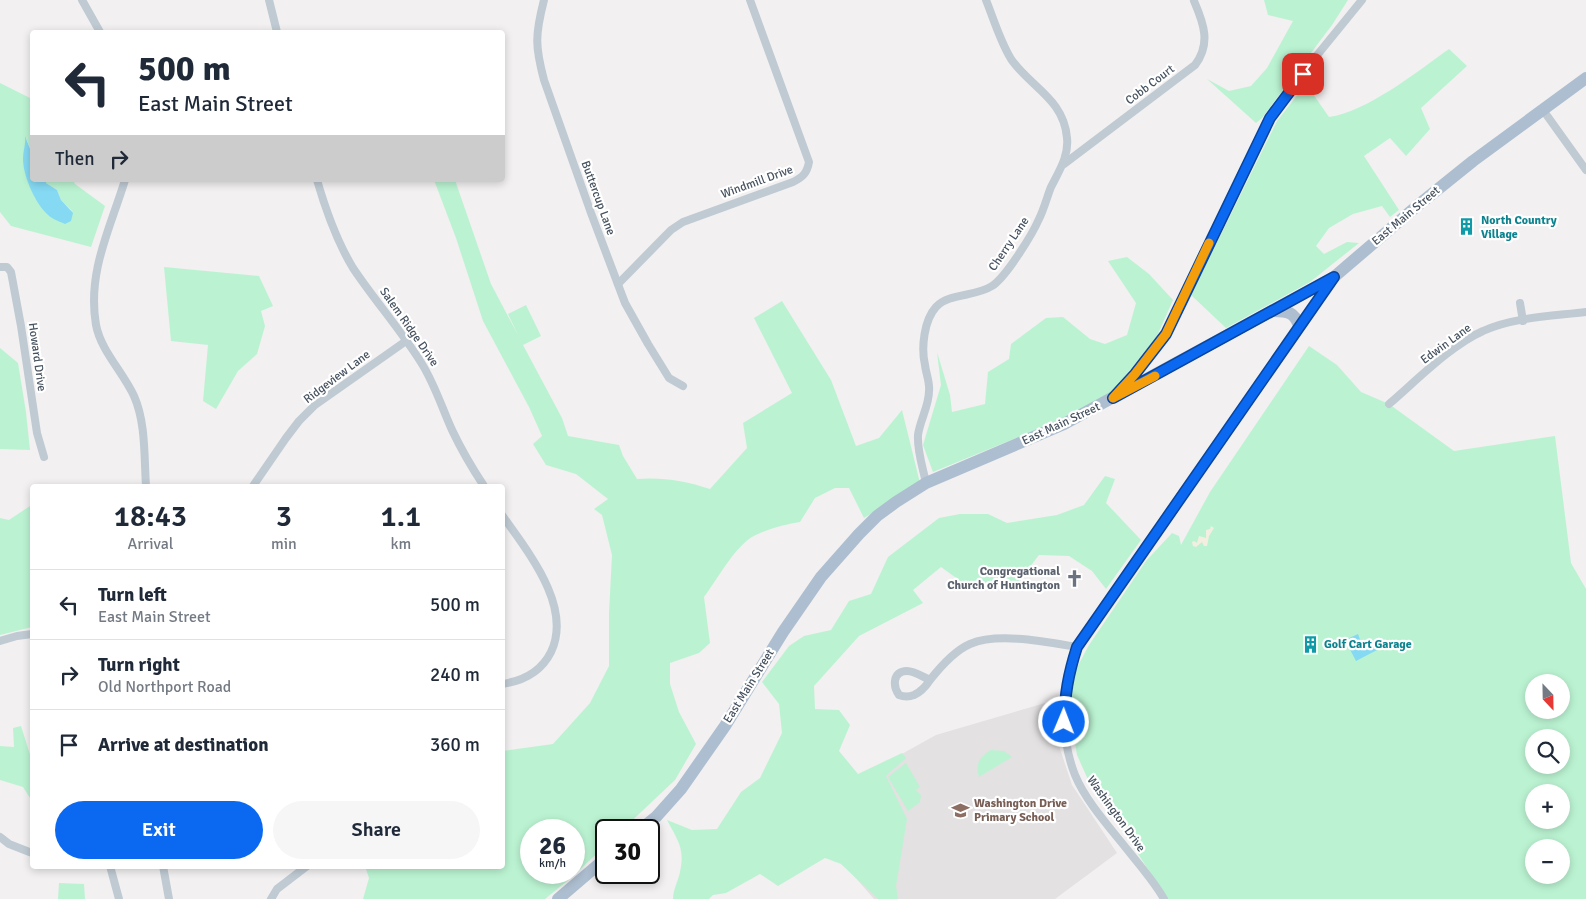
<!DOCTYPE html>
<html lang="en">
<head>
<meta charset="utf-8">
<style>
  :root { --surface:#fff; --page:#f6f6f7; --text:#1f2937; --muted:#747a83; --line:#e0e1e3; --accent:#0b69f1 }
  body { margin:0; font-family:Signika,sans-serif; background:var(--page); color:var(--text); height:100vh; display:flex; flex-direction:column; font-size:19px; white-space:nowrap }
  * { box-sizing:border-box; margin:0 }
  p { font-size:16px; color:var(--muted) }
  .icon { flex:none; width:28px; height:28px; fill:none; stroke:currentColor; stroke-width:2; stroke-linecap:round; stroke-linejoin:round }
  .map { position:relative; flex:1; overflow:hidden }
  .panel { position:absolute; left:30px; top:484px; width:475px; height:385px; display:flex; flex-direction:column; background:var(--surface); border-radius:5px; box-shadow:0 2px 8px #0003 }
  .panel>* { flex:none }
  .hud { position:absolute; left:30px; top:30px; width:475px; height:152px; border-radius:5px; box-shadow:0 2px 8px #0003; background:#fff; color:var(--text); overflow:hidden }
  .needle { width:32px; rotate:158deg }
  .buttons { position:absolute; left:1525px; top:674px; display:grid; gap:10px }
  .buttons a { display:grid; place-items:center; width:45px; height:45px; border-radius:50%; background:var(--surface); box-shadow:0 2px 8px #0003; font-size:25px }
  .speed { position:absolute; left:520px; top:819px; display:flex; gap:10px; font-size:25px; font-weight:700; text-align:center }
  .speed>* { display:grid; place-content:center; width:65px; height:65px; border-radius:50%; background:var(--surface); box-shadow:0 2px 8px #0003; line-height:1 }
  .speed small { font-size:12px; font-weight:400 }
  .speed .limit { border:2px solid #111; border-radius:8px; background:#fff; color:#111 }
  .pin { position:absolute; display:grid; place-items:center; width:42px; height:42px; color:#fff; margin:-21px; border-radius:10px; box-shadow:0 2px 8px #0006 }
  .me { position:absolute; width:55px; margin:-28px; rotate:1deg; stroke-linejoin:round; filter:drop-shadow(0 0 4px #0008) }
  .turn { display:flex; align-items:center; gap:18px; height:105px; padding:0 25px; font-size:22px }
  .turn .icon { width:65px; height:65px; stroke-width:2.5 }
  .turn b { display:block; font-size:35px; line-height:42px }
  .then { display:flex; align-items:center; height:48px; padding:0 25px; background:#0003; gap:10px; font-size:19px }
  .eta { display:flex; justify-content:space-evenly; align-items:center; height:85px; text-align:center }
  .eta b { font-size:30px; font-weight:600; line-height:35px }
  .button { display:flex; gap:10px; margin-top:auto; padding:10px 25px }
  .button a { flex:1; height:58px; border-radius:30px; background:var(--accent); color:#fff; font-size:20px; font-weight:600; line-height:58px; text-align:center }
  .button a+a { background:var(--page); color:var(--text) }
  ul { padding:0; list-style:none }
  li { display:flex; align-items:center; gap:15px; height:70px; padding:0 25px; border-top:1px solid var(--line) }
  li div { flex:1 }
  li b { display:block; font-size:19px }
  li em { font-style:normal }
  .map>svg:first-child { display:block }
</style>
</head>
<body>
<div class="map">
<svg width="1586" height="899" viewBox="0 0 1586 899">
  <rect width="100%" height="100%" fill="#f2f0f0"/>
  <path fill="#e3e1e1" d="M 1052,701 L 1054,731 L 1072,785 L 1117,853 L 1055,899 L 874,899 L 840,860 L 855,780 L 936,735 Z"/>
  <g fill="#bbf3d2" fill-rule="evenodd">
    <path d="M 1264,0 L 1348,0 L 1332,25 L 1262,118 L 1256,123 L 1207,79 L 1229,91 L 1251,86 L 1267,68 L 1293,21 L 1268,15 Z"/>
    <path d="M 1449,49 L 1467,66 L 1421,108 L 1430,129 L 1406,156 L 1390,138 L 1364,156 L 1399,210 L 1390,217 L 1382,206 L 1353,214 L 1329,228 L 1316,246 L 1324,254 L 1347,242 L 1359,243 L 1310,282 L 1226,328 L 1191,295 L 1277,121 L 1306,84 L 1329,117 C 1367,112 1418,71 1449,49 Z"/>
    <path d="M 0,83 L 32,99 L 32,154 L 26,138 L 26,149 L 23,157 L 29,183 L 73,212 L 61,200 L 57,190 L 46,183 L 46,180 L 73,180 L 75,184 L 105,206 L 91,247 L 11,226 L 0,212 Z"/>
    <path d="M 434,180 L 455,180 L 491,284 L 518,335 L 508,314 L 526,305 L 541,336 L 523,345 L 562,418 L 568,436 L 619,445 L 623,456 L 637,479 C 662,477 686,481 710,489 L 747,448 L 743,423 L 792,393 L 754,318 L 782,301 L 831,380 L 856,446 L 879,438 L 902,410 L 920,483 L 864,518 L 849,488 L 835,488 L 815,498 L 800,522 C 786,524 764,530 752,537 C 734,548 717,580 704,597 L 710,643 L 699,653 L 670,663 L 670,684 L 679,712 L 696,744 L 675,780 L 622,830 L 606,830 L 606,845 L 572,877 L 545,899 L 363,899 L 369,878 L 365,866 L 502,866 L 503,751 L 553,744 L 590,703 L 609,666 L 609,613 L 612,555 L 602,515 L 594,509 L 608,499 L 576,474 L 546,465 L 533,444 L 542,436 L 529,407 L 483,321 L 456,238 ZM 531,830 L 574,830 L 574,872 L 531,872 Z"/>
    <path d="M 1127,257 L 1149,274 L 1173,300 L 1157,336 L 1111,394 L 1053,423 L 933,472 L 923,445 L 941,385 L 937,352 L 950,395 L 952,412 L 985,404 L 988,372 L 1009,359 L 1011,344 L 1046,318 L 1063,317 L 1090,339 L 1105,344 L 1127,335 L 1136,303 L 1108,261 Z"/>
    <path d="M 164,267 L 259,276 L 273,306 L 261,311 L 265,326 L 257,354 L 238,371 L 216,409 L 203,401 L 208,345 L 171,341 Z"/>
    <path d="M 1309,346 L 1337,365 L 1361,392 L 1389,404 L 1454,451 L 1555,436 L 1571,563 L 1586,589 L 1586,899 L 1167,899 L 1124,832 L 1094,793 L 1077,755 L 1068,699 L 1073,675 L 1089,645 L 1146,561 L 1172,533 L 1179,536 L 1181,545 L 1210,492 ZM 1534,682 L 1561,682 L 1561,710 L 1534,710 ZM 1534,738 L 1561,738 L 1561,765 L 1534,765 ZM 1534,792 L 1561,792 L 1561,820 L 1534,820 ZM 1534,848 L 1561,848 L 1561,875 L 1534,875 Z"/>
    <path d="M 0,348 L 18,363 L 26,412 L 30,450 L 0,449 Z"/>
    <path d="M 1105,476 L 1115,479 L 1106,503 L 1141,540 L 1106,589 L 1092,571 L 1069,556 L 1039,555 L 1019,581 L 996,586 L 966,585 L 941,567 L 913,590 L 923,603 L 859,636 L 814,686 L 815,709 L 839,710 L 850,725 L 839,751 L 858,774 L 902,753 L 906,758 L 886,776 L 907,819 L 896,886 L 898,899 L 878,899 L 841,864 L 825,858 L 778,886 L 760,874 L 726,893 L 713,895 L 709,899 L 673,899 C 673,889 678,882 680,872 C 685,848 678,841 667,820 L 692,830 L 717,829 L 741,792 L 760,778 L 782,733 L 779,704 L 762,682 L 789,646 L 804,636 L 831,630 L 849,601 L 871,594 L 888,557 L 939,518 L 960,514 L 988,514 L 1007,523 L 1057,515 L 1084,505 Z"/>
    <path d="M 32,498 L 32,627 L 0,635 L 0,518 L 9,520 L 30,506 Z"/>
    <path d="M 21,726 L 32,761 L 32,801 L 23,787 L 0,780 L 0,746 L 14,747 L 13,728 Z"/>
    <path d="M 991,750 L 1004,751 L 1012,757 L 979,777 C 975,765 979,757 991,750 Z"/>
    <path d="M 906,763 L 920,787 L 916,790 L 921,795 L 920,802 L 908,811 L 888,777 Z"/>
    <path d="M 59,883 L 84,884 L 85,899 L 58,899 Z"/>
  </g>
  <path fill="#f4eee0" d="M 1211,526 L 1214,528 L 1209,536 L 1207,546 L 1204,546 L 1202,542 L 1196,547 L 1193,546 L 1192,542 L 1194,541 L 1197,543 L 1199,536 L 1206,538 L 1206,530 L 1210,529 Z"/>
  <g fill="#85d9f3">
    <path d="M 25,136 L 32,154 L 32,180 L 46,180 L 46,183 L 57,190 L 61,200 L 73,213 L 71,221 L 65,224 C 58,221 50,218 45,212 C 34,200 23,175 23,159 C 23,151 26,144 25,136 Z"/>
    <path d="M 1358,634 L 1362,645 L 1372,640 L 1377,650 L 1356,661 L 1345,640 Z"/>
  </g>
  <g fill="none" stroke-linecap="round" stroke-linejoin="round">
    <g stroke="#bfcad3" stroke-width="8">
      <path d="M 82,0 L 100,32"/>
      <path d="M 269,0 L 277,32"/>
      <path d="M 544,0 C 535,35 535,46 544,80 L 591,213 L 625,303 L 648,344 L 669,378 L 683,386"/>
      <path d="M 1543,110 L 1586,170"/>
      <path d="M 1064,164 L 1195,65 C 1211,44 1204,24 1194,1"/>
      <path d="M 125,180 C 110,229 87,272 96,325 C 101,351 123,372 134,396 C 146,423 144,457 146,486"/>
      <path d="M 317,180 C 326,211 336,240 353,268 C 375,301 401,330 422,364 C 435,385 442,408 452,430 C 461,449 472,468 484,486"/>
      <path d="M 0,267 L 7,267 L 11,272 L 21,326 L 37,433 L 44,457"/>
      <path d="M 618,284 L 671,230 L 683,222 L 793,182 C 803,177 807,173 809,162 L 750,0"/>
      <path d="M 1520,303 L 1523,321"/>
      <path d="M 1121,390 L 1165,334 L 1270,118 L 1314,59 L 1362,0"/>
      <path d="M 1389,404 C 1416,381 1451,345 1483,331 C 1513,317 1554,316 1586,312"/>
      <path d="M 926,483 C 923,468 917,451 918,435 C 920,420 929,406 929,391 C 930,382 926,374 925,365 C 921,348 924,320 936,307 C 949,293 975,297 992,286 C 1006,277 1032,235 1039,219 C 1044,209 1047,197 1051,187 C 1059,171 1069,156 1067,138 C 1064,99 1030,87 1011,59 C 1000,41 994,20 986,0"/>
      <path d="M 253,486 L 286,438 L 299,421 L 315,405 L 406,341"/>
      <path d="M 502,515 C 527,551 573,606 551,652 C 541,672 523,681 502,684"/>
      <path d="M 0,641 L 17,636 L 32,634"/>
      <path d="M 930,680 C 923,677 914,671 907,671 C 892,671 893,687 899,695 C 904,697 909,697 914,695 C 921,692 926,686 930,680 C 941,666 954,651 970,644 C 998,632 1047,642 1077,647"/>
      <path d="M 0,837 L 9,844 L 32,853"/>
      <path d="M 110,866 L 119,899"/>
      <path d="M 163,866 L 169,899"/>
      <path d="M 271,899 L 277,889 L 307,866"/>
      <path d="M 1164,899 C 1155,883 1142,868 1130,853 C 1112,830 1086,802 1075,775 C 1058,732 1064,690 1077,647 L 1330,282"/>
    </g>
    <g stroke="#adbed0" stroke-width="12">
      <path d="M 1274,311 C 1287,311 1295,312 1299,326"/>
      <path d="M 640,830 L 656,817 L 681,789 L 725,726 L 783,632 L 821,577 L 859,534 L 877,516 L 896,502 L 926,483 L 1064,424 L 1334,277 L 1417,206 L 1473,161 L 1586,78"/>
      <path d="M 558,899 L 606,858"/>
    </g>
  </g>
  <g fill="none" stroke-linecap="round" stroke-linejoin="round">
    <defs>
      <path id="route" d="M 1064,722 C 1065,694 1068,675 1077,647 L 1334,277 L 1113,398 L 1135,374 L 1166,334 L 1270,118 L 1303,74"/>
    </defs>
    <use href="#route" stroke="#07449d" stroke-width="12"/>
    <use href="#route" stroke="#0b69f1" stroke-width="9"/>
    <path stroke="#f59e0b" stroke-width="9" d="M 1155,376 L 1113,398 L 1135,374 L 1166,334 L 1209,243"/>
  </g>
  <defs>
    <symbol id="building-bare" viewBox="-9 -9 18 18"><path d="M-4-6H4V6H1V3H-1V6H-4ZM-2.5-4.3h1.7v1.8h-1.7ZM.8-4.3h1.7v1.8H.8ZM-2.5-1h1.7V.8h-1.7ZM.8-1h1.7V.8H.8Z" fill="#0f9aa8" stroke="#fff" stroke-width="2.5" paint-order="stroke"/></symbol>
    <symbol id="church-bare" viewBox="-9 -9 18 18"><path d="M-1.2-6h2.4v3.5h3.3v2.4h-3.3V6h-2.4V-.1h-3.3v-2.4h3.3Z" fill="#6b7280" stroke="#fff" stroke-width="2.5" paint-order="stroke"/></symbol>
    <symbol id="school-bare" viewBox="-9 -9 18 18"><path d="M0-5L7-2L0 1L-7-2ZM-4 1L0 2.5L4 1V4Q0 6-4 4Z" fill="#8d6e63" stroke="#fff" stroke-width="2.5" paint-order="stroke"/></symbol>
  </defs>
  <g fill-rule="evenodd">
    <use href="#building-bare" x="1454" y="214" width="25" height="25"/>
    <use href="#church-bare" x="1062" y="566" width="25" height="25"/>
    <use href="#building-bare" x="1298" y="632" width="25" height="25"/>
    <use href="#school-bare" x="948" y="798" width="25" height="25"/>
  </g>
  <g text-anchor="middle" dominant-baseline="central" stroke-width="4.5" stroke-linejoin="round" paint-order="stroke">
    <g font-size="12" fill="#46525f" stroke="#fff">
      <text transform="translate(1150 85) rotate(-37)">Cobb Court</text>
      <text transform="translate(757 182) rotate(-20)">Windmill Drive</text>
      <text transform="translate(598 198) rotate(70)">Buttercup Lane</text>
      <text transform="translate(1406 216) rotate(-40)">East Main Street</text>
      <text transform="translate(1009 244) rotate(-56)">Cherry Lane</text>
      <text transform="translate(409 327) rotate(55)">Salem Ridge Drive</text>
      <text transform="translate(1446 344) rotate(-36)">Edwin Lane</text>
      <text transform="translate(37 357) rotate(82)">Howard Drive</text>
      <text transform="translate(337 377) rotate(-37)">Ridgeview Lane</text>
      <text transform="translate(1061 424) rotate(-25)">East Main Street</text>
      <text transform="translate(749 686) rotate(-58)">East Main Street</text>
      <text transform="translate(1116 814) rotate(54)">Washington Drive</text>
    </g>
    <g font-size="12" font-weight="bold" fill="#0d838f" stroke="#fff" text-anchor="start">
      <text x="1481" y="220">North Country<tspan x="1481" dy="14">Village</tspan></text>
      <text x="1324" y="644">Golf Cart Garage</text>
    </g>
    <g font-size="12" font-weight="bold" fill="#5b616d" stroke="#fff" text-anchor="end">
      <text x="1060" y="571">Congregational<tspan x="1060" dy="14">Church of Huntington</tspan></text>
    </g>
    <g font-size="12" font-weight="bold" fill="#785e54" stroke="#fff" text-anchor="start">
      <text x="974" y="803">Washington Drive<tspan x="974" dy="14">Primary School</tspan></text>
    </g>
  </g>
</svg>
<div class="buttons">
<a><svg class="needle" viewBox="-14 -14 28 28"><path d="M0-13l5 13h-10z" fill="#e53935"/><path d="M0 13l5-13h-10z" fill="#747a83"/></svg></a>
<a><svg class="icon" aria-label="search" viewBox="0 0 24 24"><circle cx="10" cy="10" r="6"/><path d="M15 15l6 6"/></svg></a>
<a>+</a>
<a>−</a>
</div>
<div class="speed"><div>26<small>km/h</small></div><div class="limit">30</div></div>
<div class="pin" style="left:1303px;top:74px;background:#d93025"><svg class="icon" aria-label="arrive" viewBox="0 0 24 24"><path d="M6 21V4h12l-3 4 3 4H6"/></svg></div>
<svg class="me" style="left:1064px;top:722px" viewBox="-20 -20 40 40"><circle r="17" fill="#0b69f1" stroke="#fff" stroke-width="3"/><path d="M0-11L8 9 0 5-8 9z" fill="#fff"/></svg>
<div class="hud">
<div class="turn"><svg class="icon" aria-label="left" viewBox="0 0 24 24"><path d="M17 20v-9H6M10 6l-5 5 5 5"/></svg><div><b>500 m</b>East Main Street</div></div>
<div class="then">Then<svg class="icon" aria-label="right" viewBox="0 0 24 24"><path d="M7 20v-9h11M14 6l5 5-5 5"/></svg></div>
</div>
<section class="panel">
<div class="eta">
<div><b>18:43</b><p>Arrival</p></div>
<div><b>3</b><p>min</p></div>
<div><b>1.1</b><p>km</p></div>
</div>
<ul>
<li><svg class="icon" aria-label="left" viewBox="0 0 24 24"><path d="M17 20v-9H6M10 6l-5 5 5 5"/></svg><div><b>Turn left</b><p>East Main Street</p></div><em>500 m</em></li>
<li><svg class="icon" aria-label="right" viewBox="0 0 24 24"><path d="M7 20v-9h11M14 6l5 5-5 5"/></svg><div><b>Turn right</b><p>Old Northport Road</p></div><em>240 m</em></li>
<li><svg class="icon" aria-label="arrive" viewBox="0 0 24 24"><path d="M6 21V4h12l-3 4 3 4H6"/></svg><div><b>Arrive at destination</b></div><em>360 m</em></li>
</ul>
<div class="button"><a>Exit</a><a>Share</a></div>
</section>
</div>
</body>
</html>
